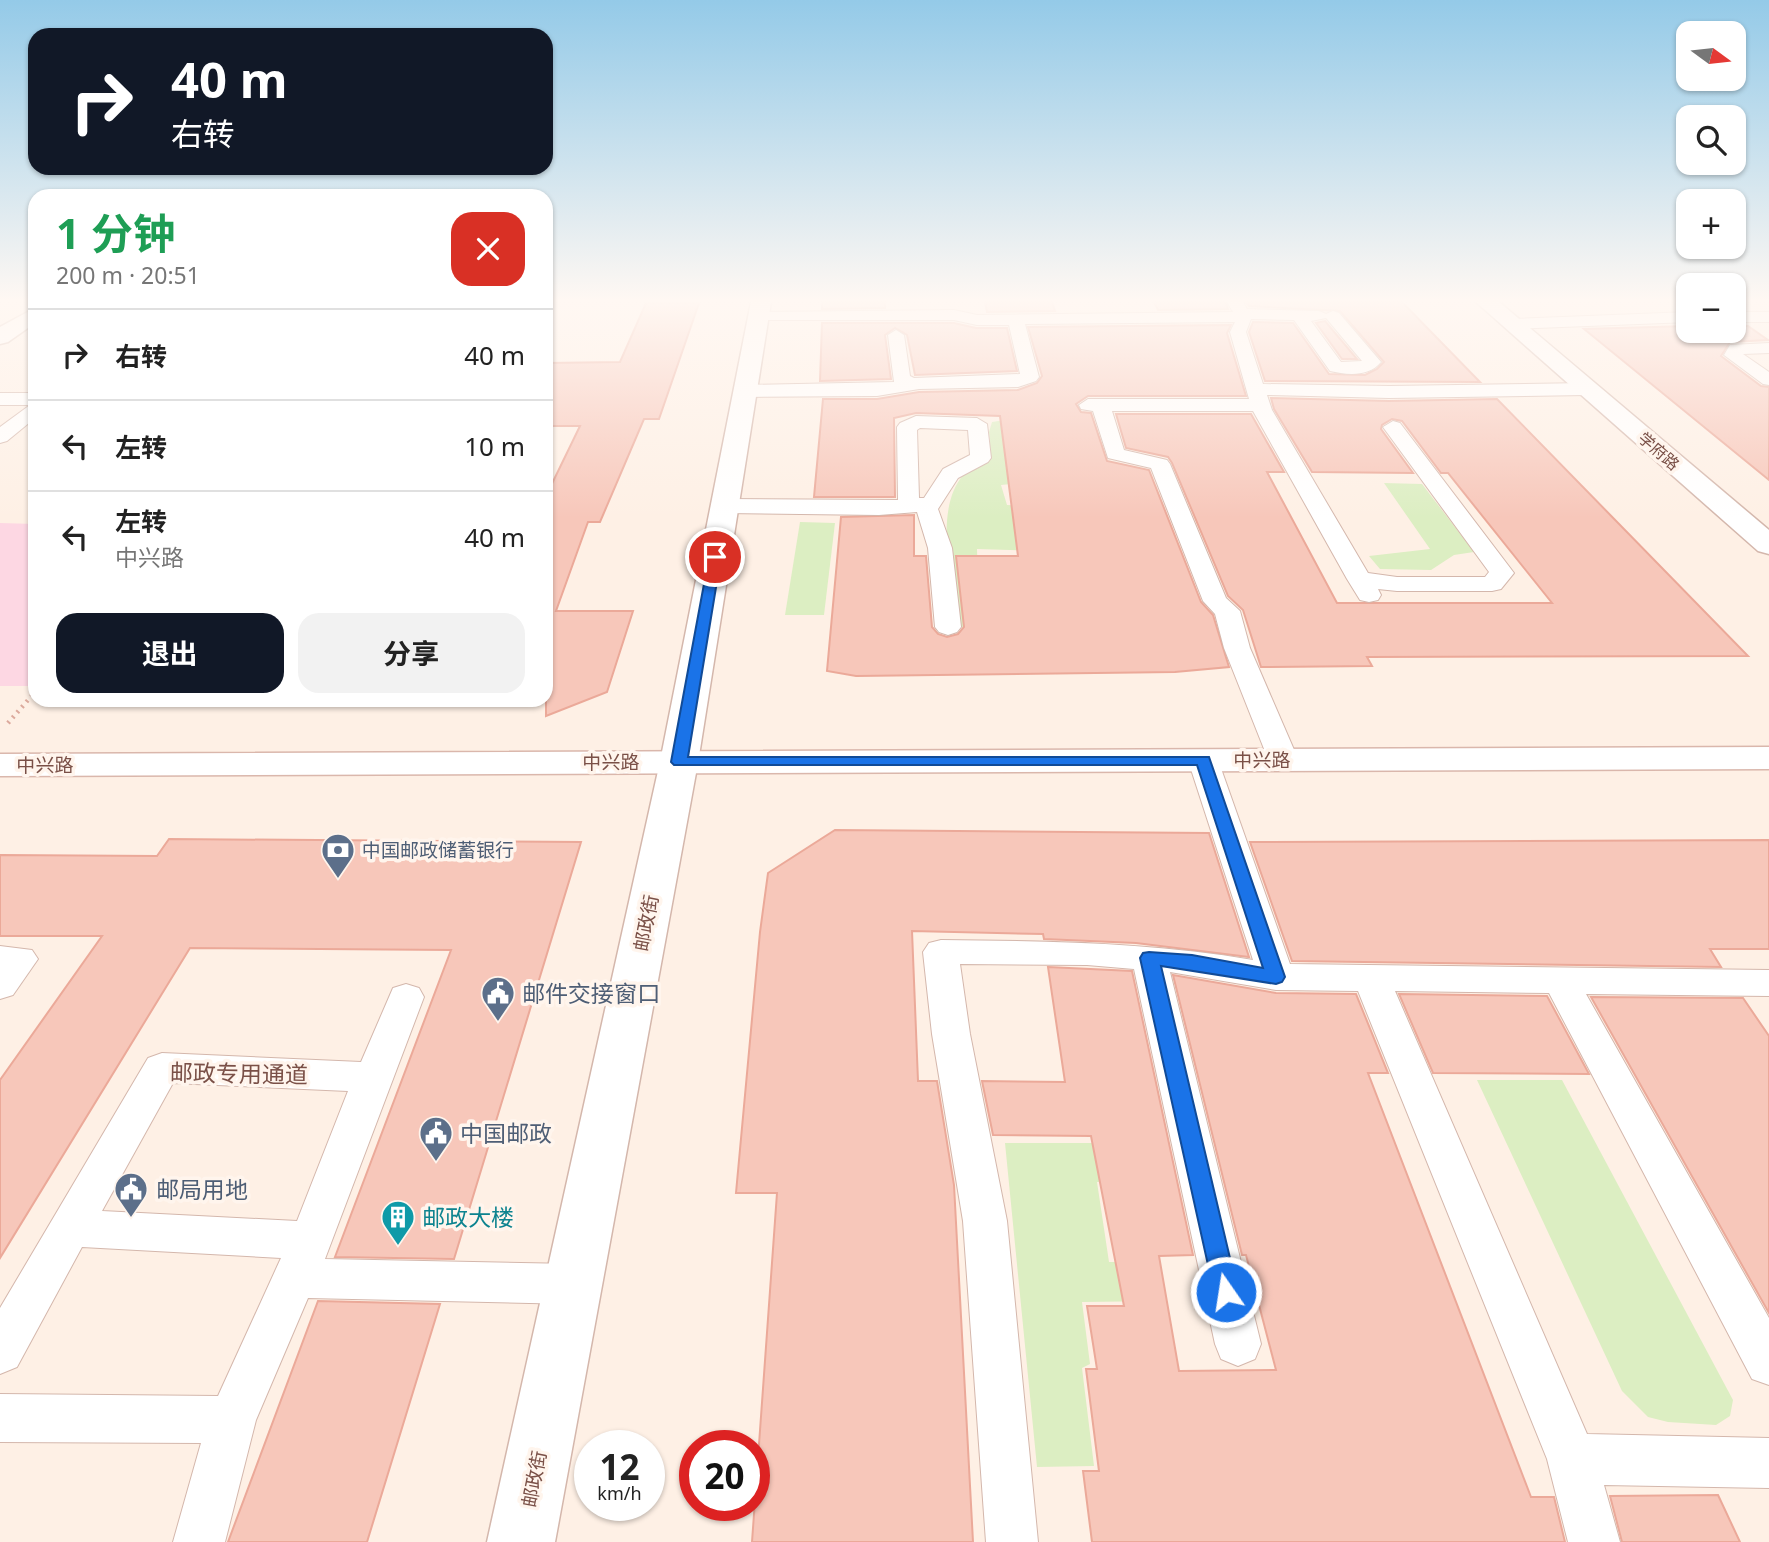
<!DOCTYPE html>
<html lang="zh">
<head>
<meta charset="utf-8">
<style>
  :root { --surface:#fff; --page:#f2f2f2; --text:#222; --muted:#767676; --line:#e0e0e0; --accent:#111827 }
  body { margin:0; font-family:"Noto Sans","Noto Sans SC",sans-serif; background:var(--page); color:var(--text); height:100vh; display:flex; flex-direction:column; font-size:26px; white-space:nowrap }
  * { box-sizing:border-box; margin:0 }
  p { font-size:23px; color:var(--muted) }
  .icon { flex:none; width:38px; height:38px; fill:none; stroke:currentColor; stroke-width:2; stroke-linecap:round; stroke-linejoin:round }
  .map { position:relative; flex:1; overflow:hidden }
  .panel { position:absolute; left:28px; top:189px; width:525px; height:518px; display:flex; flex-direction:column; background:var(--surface); border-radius:21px; box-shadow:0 2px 5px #0004 }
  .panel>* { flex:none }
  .top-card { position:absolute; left:28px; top:28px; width:525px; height:147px; border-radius:21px; box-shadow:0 2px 5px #0004; background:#111827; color:#fff; overflow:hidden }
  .needle { width:46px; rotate:105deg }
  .buttons { position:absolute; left:1676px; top:21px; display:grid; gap:14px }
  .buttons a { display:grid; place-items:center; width:70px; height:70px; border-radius:14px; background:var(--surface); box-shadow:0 2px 5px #0004; font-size:35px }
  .speed { position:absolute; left:574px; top:1430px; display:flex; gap:14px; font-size:35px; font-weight:700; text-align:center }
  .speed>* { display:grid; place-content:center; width:91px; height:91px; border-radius:50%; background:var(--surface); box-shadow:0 2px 5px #0004; line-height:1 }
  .speed small { font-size:18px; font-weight:400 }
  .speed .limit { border:10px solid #d22; background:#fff; color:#111 }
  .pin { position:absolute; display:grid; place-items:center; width:60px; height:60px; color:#fff; margin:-30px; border:4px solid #fff; border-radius:50%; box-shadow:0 2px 7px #0007 }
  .me { position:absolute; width:77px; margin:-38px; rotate:347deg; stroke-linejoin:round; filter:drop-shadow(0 0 5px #0008) }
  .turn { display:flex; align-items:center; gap:24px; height:147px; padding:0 28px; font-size:32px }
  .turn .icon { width:91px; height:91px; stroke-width:2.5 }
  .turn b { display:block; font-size:49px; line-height:60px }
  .round { display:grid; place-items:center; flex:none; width:74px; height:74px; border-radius:21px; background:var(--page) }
  .summary { display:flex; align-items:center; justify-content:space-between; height:119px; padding:0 28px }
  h1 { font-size:42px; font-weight:700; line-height:52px; color:#1e9e55 }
  .cta { display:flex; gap:14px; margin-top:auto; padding:14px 28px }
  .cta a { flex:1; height:80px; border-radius:21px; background:var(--accent); color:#fff; font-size:28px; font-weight:700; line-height:80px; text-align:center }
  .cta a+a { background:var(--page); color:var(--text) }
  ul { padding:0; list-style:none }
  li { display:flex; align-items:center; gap:21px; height:91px; padding:0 28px; border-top:2px solid var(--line) }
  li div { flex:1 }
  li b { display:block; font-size:26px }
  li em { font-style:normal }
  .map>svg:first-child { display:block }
</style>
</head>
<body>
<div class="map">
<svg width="1769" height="1542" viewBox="0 0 1769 1542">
  <rect width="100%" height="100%" fill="#fef0e5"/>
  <path fill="#fdd7e3" d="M 0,523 L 35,524 L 35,686 L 0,686 Z"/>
  <g fill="#dceec2">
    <path d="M 1005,420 L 1006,469 L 1014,473 L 1020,483 L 1001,485 L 1007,505 L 1083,509 L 1046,551 L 977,549 L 978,582 L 992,627 L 958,627 C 953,584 932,510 964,474 C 971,465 983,466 991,458 L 989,432 L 992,422 Z"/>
    <path d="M 1384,483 L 1422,484 L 1474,552 L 1454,555 L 1431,570 L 1380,569 L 1369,556 L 1430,549 Z"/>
    <path d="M 800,522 L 835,523 L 824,615 L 785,615 Z"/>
    <path d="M 1477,1080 L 1562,1080 L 1733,1400 L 1730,1416 L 1716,1425 L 1668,1422 L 1648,1417 L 1622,1391 Z"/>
    <path d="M 1005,1143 L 1139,1143 L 1147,1181 L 1097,1182 L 1109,1262 L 1158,1262 L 1165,1301 L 1082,1302 L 1090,1364 L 1082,1368 L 1094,1466 L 1037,1467 Z"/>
  </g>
  <g fill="#f7c7ba" stroke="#eba999" stroke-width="2">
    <path d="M 822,302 L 885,302 L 885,308 L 822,309 Z"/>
    <path d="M 985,302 L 1052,302 L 1055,311 L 987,312 Z"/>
    <path d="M 1154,302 L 1225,302 L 1228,309 L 1158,310 Z"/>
    <path d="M 1246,302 L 1402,302 L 1480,382 L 1265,381 L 1249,332 L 1253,322 L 1293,323 L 1329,374 L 1365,375 L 1377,369 L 1384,362 L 1340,311 L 1249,306 Z"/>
    <path d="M 646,303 L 699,303 L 659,419 L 644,419 L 600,522 L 588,522 L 556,611 L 633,611 L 607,692 L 546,716 L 546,496 L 580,426 L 546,426 L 546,363 L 620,362 Z"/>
    <path d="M 1325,321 L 1357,359 L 1342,359 L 1316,323 Z"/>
    <path d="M 822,323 L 954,323 L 976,328 L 1007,328 L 1017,371 L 915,375 L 907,335 L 895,328 L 885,335 L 891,379 L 820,381 Z"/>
    <path d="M 1231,325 L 1227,333 L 1246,396 L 1088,396 L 1076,404 L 1081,412 L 1091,413 L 1107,461 L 1149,470 L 1201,602 L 1213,615 L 1229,667 L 1175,672 L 856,676 L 827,671 L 841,517 L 914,515 L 914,556 L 926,556 L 932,627 L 938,634 L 947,637 L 958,634 L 964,627 L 956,556 L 1018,556 L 1000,416 L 916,413 L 894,418 L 895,497 L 814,497 L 823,399 L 877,399 L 919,392 L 1018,390 L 1037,383 L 1042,376 L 1028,327 Z"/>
    <path d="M 1689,326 L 1689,331 L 1734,331 L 1734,326 L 1748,326 L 1768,340 L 1730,342 L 1721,356 L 1761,386 L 1769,387 L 1769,480 L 1584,329 Z"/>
    <path d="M 1271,398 L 1389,401 L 1497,399 L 1748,656 L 1367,657 L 1372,666 L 1261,667 L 1243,610 L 1228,596 L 1172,463 L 1168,457 L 1126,448 L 1116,414 L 1251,414 L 1284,472 L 1267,472 L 1337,603 L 1552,603 L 1448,473 L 1441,473 L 1402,421 L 1392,419 L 1382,425 L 1381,429 L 1413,473 L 1312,472 L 1274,409 Z"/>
    <path d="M 835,830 L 1209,833 L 1249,957 L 1136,943 L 1044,939 L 1043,934 L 912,931 L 918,1081 L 937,1081 L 954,1185 L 973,1542 L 752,1542 L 777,1193 L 736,1193 L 760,932 L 768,873 Z"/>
    <path d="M 169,839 L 581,842 L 454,1259 L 335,1257 L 451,950 L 190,948 L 0,1258 L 0,1080 L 102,936 L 0,936 L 0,855 L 157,856 Z"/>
    <path d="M 1769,840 L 1769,949 L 1710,949 L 1721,967 L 1292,961 L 1250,842 Z"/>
    <path d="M 1048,967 L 1132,971 L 1193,1255 L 1159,1256 L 1179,1371 L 1276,1370 L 1246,1255 L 1242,1255 L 1173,975 L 1276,993 L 1356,994 L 1388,1073 L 1368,1073 L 1531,1497 L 1554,1497 L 1565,1542 L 1092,1542 L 1083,1471 L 1099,1471 L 1086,1369 L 1097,1369 L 1087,1306 L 1124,1306 L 1091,1136 L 993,1135 L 982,1081 L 1065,1082 Z"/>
    <path d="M 1399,994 L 1547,996 L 1589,1074 L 1433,1073 Z"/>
    <path d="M 1591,997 L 1743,998 L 1769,1036 L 1769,1313 Z"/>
    <path d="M 318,1301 L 440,1304 L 367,1542 L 228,1542 Z"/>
    <path d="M 1718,1495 L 1740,1542 L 1622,1542 L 1610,1496 Z"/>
  </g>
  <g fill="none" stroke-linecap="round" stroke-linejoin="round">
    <defs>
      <g id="service">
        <path d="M 1227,302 L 1243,302 L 1247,309 L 1319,311 L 1326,314 L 1333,311 L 1339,313 L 1381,362 C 1369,377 1347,375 1330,371 L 1294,320 L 1251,319 L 1246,332 L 1263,384 L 1389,386 L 1587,383 L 1596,389 L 1587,395 L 1389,398 L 1267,395 L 1272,410 L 1368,573 L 1397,577 L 1485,577 L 1489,572 L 1383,427 L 1393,421 L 1400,423 L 1514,573 L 1501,589 L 1492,591 L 1397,591 L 1378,589 L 1381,595 L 1378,600 L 1369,602 L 1360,600 L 1347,579 L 1253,411 L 1112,411 L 1124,450 L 1167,460 L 1170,464 L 1226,598 L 1240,611 L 1250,648 L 1298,759 L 1293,765 L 1283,768 L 1273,765 L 1268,759 L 1224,648 L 1215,614 L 1203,601 L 1151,468 L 1108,458 L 1093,411 L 1081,409 L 1079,405 L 1088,399 L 1249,399 L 1230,332 L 1235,322 L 1025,324 L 1039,377 L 1036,381 L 1018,387 L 919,389 L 877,396 L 744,397 L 735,391 L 744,385 L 894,382 L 888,335 L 896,330 L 904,335 L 910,376 L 914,378 L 1020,374 L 1009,325 L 977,325 L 954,320 L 752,320 L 750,317 L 758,312 L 954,310 L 977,315 L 1233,312 ZM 1326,318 L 1327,319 L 1362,361 L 1341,362 L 1311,321 Z"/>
        <path d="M 1689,312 L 1689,322 L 1512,329 L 1504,324 L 1512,319 Z"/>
        <rect x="1734" y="312" width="35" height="10"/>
        <path d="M 1769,343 L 1769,353 L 1743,354 L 1769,372 L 1769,385 L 1763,384 L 1724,355 L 1730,345 Z"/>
        <path d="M 0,393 L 35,393 L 35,418 L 7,441 L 0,443 L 0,427 L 30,405 L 0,405 Z"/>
        <path d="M 916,416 L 977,418 L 987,424 L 991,458 L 988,462 L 958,478 L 938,509 L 952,548 L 961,627 L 957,632 L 948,635 L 939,632 L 935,627 L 928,548 L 917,512 L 879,515 L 724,513 L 716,511 L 713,506 L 716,501 L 724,499 L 898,500 L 897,427 L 900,423 ZM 920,428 L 968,430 L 970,455 L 943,469 L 924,498 L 919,498 L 917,430 Z"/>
        <path d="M 1203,751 L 1213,754 L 1218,760 L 1290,964 L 1769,970 L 1769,996 L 1586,994 L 1769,1318 L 1769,1385 L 1752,1379 L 1549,993 L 1395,991 L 1587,1434 L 1769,1438 L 1769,1488 L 1604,1485 L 1620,1542 L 1568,1542 L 1547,1459 L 1358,991 L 1276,990 L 1170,972 L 1261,1344 L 1255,1359 L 1238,1366 L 1221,1359 L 1215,1344 L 1134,969 L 1087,965 L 960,964 L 970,1034 L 1007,1221 L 1038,1542 L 986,1542 L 963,1221 L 932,1034 L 923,952 L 929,943 L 941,940 C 1046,941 1149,942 1253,960 L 1188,760 L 1193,754 Z"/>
        <path d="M 0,946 L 32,950 L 38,959 L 13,995 L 0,999 Z"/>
        <path d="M 406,984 L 419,988 L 424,997 L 325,1259 L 573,1264 L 589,1270 L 595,1284 L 589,1298 L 573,1304 L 308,1298 L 256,1420 L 225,1542 L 173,1542 L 201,1443 L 0,1442 L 0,1394 L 218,1396 L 281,1258 L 82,1247 L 17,1367 L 0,1374 L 0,1308 L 148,1058 L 162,1053 L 361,1062 L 393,988 ZM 173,1083 L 348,1091 L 297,1221 L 102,1211 Z"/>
      </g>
      <path id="minor" d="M 751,302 L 771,302 L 698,762 L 555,1542 L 487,1542 L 660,762 Z"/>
      <g id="tertiary">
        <path d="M 1476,302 L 1499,302 L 1769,530 L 1769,554 L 1758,551 Z"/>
        <path d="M 35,308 L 35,323 L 8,342 L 0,344 L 0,327 Z"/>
      </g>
      <path id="secondary" d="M 1769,747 L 1769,769 L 0,776 L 0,754 Z"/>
    </defs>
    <use href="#service" stroke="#d4b7ac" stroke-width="2"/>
    <use href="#minor" stroke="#d4b7ac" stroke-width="3"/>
    <use href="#tertiary" stroke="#d4b7ac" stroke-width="3"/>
    <use href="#secondary" stroke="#dab7ac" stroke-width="3"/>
    <path stroke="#dca99c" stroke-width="4.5" stroke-dasharray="2 5" stroke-linecap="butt" d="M 8,723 L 35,692"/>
    <use href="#service" fill="#fff" fill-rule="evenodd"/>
    <use href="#minor" fill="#fff" fill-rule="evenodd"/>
    <use href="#tertiary" fill="#fff" fill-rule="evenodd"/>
    <use href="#secondary" fill="#fff" fill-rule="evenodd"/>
  </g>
  <linearGradient id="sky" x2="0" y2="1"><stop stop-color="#94cae8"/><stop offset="0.58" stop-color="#fff8f3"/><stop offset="1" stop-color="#fff8f3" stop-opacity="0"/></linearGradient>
  <rect width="1769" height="518" fill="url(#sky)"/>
  <path fill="#1a73e8" stroke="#114b97" stroke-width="2" d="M 715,554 L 721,557 L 688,757 L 1209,757 L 1285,977 L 1282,982 L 1276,984 L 1161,966 L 1238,1292 L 1235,1300 L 1226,1303 L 1218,1300 L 1214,1292 L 1140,958 L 1143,953 L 1149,952 L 1192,955 L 1263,968 L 1197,765 L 674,765 L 671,762 L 709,557 Z"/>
  <defs>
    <symbol id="bank-pin" viewBox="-11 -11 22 30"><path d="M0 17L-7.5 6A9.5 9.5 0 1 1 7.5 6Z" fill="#5c6f8a" stroke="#fff5ed"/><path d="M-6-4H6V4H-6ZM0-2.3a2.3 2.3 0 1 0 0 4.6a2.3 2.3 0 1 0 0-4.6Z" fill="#fff"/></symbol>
    <symbol id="civic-pin" viewBox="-11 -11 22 30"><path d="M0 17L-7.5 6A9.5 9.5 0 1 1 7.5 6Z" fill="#5c6f8a" stroke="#fff5ed"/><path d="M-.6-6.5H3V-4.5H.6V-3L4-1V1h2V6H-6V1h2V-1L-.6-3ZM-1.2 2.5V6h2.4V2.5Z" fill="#fff"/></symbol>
    <symbol id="building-pin" viewBox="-11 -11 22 30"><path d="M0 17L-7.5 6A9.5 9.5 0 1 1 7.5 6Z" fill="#0f9aa8" stroke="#fff5ed"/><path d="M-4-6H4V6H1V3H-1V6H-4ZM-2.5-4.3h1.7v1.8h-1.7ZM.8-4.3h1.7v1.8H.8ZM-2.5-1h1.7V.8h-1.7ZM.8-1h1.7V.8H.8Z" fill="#fff"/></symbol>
  </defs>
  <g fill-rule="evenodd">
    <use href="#bank-pin" x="319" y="831" width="38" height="52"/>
    <use href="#civic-pin" x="479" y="974" width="38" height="52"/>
    <use href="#civic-pin" x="417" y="1114" width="38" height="52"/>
    <use href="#civic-pin" x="112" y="1170" width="38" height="52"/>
    <use href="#building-pin" x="379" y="1198" width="38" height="52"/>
  </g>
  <g text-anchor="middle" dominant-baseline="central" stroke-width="7" stroke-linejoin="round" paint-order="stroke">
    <g font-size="16" fill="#7a5047" stroke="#fff5ed">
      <text transform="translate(1659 451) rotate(41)">学府路</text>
    </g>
    <g font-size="19" fill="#7a5047" stroke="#fff5ed">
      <text x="1262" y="760">中兴路</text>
      <text x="611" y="762">中兴路</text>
      <text x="45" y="765">中兴路</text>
      <text transform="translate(646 923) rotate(-79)">邮政街</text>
      <text transform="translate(534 1479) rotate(-79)">邮政街</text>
    </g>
    <g font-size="19" fill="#4e5e75" stroke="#fff5ed" text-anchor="start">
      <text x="362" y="850">中国邮政储蓄银行</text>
    </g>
    <g font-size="23" fill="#4e5e75" stroke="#fff5ed" text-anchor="start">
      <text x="522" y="993">邮件交接窗口</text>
      <text x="460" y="1133">中国邮政</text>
      <text x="156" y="1189">邮局用地</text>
    </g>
    <g font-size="23" fill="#7a5047" stroke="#fff5ed">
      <text transform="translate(239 1073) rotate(1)">邮政专用通道</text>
    </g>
    <g font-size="23" fill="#0d838f" stroke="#fff5ed" text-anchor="start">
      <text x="422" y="1217">邮政大楼</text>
    </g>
  </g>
</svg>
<div class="buttons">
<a><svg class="needle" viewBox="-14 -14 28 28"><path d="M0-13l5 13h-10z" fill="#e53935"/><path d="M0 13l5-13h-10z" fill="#767676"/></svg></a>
<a><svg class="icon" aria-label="search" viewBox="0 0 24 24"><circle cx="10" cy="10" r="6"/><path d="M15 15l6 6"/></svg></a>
<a>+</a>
<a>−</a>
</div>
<div class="speed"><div>12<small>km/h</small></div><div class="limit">20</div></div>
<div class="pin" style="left:715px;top:557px;background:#d93025"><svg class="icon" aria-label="arrive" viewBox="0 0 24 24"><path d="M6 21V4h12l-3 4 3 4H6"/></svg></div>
<svg class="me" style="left:1226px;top:1292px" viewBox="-20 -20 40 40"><circle r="17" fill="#1a73e8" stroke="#fff" stroke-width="3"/><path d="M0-11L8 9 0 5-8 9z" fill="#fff"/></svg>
<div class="top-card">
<div class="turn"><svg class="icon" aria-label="right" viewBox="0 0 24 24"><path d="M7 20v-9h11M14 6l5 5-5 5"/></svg><div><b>40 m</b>右转</div></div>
</div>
<section class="panel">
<div class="summary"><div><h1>1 分钟</h1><p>200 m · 20:51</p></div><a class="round" style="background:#d93025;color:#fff"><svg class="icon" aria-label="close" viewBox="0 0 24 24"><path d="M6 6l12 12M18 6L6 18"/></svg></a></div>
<ul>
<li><svg class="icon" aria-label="right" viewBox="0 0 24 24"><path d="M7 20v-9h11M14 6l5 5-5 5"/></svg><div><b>右转</b></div><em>40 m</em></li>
<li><svg class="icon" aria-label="left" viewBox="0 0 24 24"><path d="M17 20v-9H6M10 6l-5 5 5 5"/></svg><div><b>左转</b></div><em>10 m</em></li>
<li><svg class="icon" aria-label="left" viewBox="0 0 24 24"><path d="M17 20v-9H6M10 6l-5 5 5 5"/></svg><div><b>左转</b><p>中兴路</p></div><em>40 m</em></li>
</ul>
<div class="cta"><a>退出</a><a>分享</a></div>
</section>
</div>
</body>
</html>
